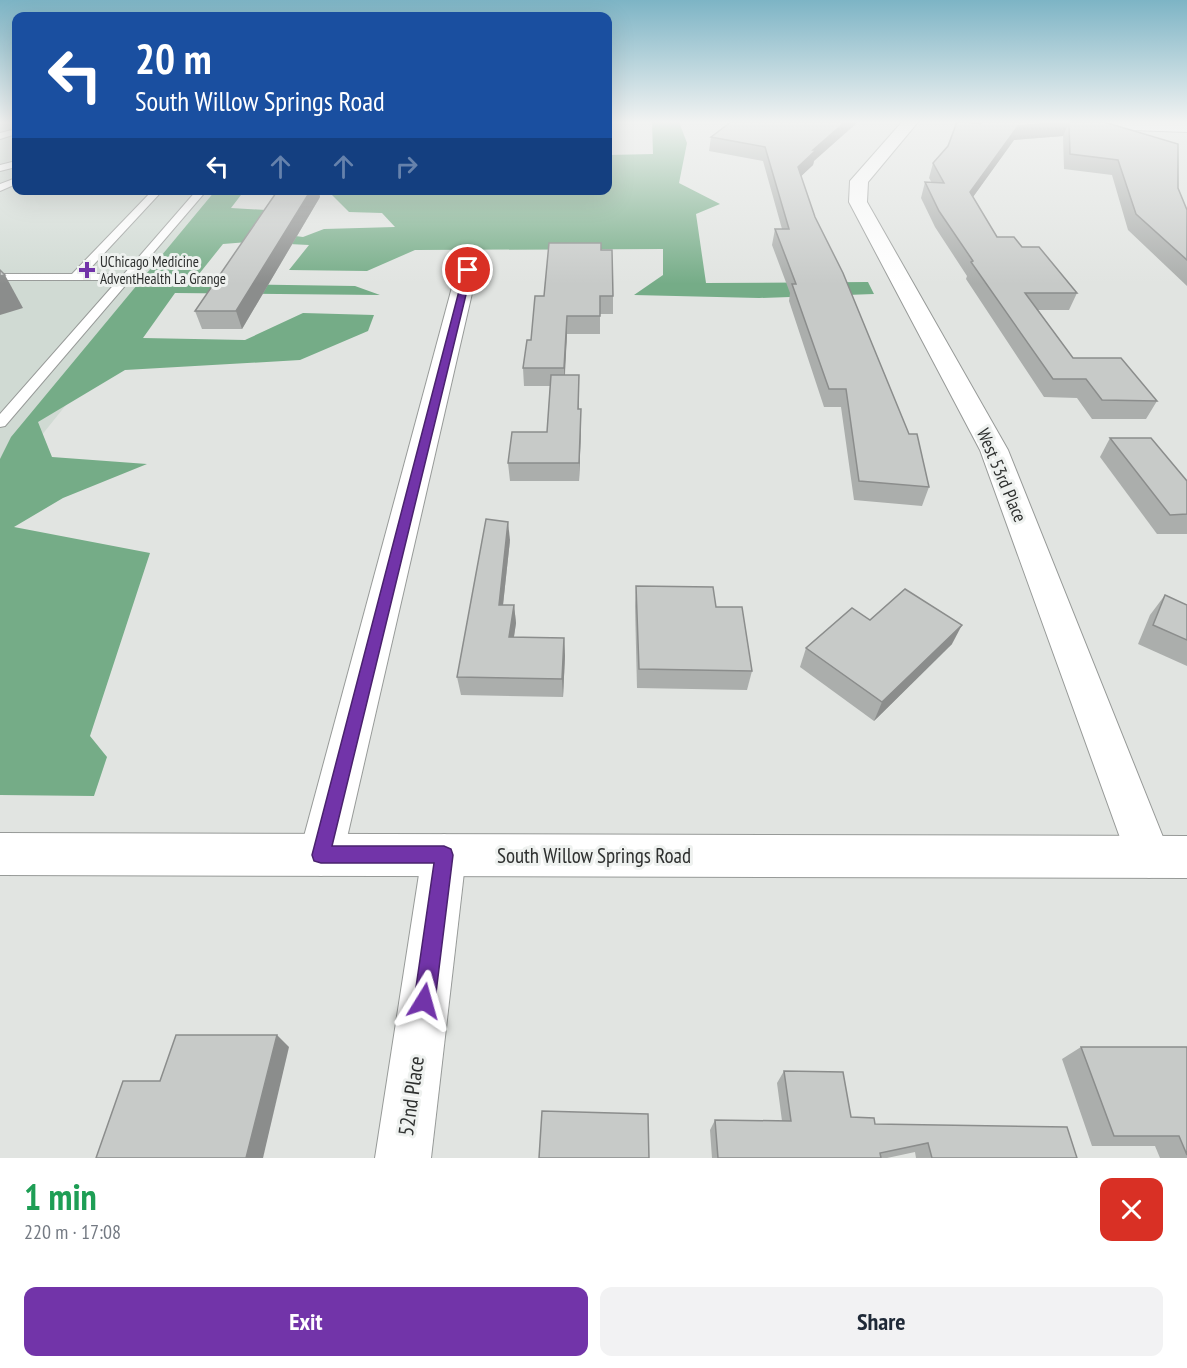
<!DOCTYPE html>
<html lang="en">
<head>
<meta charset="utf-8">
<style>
  :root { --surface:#fff; --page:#f2f2f3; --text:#1f2937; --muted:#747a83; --accent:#7234a9 }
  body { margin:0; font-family:"PT Sans Narrow",sans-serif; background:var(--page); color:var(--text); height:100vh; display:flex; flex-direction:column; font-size:22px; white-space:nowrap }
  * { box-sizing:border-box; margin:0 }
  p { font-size:20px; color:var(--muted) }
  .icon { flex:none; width:33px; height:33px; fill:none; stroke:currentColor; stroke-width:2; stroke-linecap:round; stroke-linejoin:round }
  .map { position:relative; height:1158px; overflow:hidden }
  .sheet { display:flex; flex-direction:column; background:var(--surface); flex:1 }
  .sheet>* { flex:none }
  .hud { position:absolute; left:12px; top:12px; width:600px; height:183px; border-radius:12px; box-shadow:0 6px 24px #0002; background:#1a4fa0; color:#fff; overflow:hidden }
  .pin { position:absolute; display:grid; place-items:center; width:51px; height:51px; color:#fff; margin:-26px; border:3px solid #fff; border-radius:50%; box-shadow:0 2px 6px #0007 }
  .me { position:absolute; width:66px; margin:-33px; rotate:8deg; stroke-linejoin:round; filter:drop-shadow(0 0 4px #0008) }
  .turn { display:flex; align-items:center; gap:21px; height:126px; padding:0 24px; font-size:27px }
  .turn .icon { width:78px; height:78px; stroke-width:2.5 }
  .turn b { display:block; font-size:42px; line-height:51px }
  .lanes { display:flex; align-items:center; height:57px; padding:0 24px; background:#0003; justify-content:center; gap:30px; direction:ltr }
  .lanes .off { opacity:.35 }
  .round { display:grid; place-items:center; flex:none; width:63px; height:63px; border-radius:12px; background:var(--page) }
  .headline { display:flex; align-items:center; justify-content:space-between; height:102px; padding:0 24px }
  h1 { font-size:36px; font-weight:600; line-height:45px; color:#1e9e55 }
  .primary-button { display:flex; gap:12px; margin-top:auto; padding:12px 24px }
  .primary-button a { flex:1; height:69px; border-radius:12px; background:var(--accent); color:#fff; font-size:24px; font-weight:600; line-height:69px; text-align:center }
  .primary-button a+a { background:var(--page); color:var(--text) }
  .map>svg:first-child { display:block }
</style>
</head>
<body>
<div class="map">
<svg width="1187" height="1158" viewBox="0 0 1187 1158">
  <rect width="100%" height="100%" fill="#e1e4e1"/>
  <path fill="#d0dad3" d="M 0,122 L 16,122 L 16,190 L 238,191 L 0,487 Z"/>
  <path fill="#75ac87" d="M 652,122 L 679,122 L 687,143 L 679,183 L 720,204 L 696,214 L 706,283 L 868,282 L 874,294 L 759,298 L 634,295 L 663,275 L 663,249 L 415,250 L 367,271 L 289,270 L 309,245 L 248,242 L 223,244 L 199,274 L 213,284 L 355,286 L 380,295 L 175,293 L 143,338 L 245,340 L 303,313 L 374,315 L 368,331 L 300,360 L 125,370 L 38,422 L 52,457 L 147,464 L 63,498 L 14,527 L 150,553 L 90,736 L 107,757 L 94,796 L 0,795 L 0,459 L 11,437 L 215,191 L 244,191 L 231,208 L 266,210 L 250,230 L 303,237 L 324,229 L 395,227 L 382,213 L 349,212 L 330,193 L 293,191 L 608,190 L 608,155 L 653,154 Z"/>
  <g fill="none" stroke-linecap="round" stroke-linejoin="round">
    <defs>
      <g id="service">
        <path d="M 16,129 L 16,134 L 0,139 L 0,133 Z"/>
        <path d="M 16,161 L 16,167 L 0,171 L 0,165 Z"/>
        <path d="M 16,178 L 16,184 L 0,191 L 0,184 Z"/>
        <path d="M 153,190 L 163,190 L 85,274 L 124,274 L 197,190 L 207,190 L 5,426 L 0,427 L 0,414 L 118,280 L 0,280 L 0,274 L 72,274 Z"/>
      </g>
      <g id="minor">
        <path d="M 902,122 L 918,122 L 868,182 L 867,202 L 1008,450 L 1171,857 L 1165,872 L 1149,878 L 1133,872 L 1127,857 L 980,450 L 849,202 L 850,181 Z"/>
        <path d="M 1045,122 L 1187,122 L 1187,132 L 1052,127 L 1047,125 Z"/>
        <path d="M 471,248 L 478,250 L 481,254 L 343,855 L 336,870 L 321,876 L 306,870 L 299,855 L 461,254 L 464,250 Z"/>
        <path d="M 444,834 L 459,840 L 466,855 L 431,1158 L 375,1158 L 422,855 L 429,840 Z"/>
      </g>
      <path id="tertiary" d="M 0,833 L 1187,836 L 1187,878 L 0,875 Z"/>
    </defs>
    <use href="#service" stroke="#979a98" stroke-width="2"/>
    <use href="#minor" stroke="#979a98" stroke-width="2"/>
    <use href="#tertiary" stroke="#979a98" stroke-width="2"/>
    <use href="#service" fill="#fff" fill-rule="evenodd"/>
    <use href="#minor" fill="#fff" fill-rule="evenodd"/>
    <use href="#tertiary" fill="#fff" fill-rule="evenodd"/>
  </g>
  <g fill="#abaeac">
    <path d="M 731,122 L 814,161 L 813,165 L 801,176 L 815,217 L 929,487 L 922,506 L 854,500 L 841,407 L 824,407 L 789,301 L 790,293 L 772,245 L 775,229 L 782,229 L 763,161 L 709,151 L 711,137 Z"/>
    <path d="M 957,122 L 1104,122 L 1178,188 L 1187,210 L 1187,286 L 1128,230 L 1112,175 L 1064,169 L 1063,136 L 1014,140 L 973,197 L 997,237 L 1022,247 L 1077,293 L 1069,310 L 1038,310 L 1073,358 L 1157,401 L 1146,419 L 1092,419 L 1077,398 L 1044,397 L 966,279 L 967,276 L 935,227 L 921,198 L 925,182 L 932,183 L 929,178 L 933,163 L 948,146 Z"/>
    <path d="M 320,197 L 242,329 L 202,329 L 195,311 Z"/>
    <path d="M 601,250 L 613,296 L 613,314 L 600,314 L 600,334 L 567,334 L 565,375 L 579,375 L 579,409 L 581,427 L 579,481 L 510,481 L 508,463 L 547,432 L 550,386 L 524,386 L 523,368 L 544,296 Z"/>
    <path d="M 1110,438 L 1187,481 L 1187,534 L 1157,534 L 1100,457 Z"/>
    <path d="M 510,540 L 503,605 L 514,605 L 516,623 L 514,637 L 564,638 L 565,656 L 563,697 L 461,695 L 457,677 Z"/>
    <path d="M 636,586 L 716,607 L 752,671 L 747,690 L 637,688 L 635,606 Z"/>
    <path d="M 1165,595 L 1187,605 L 1187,666 L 1138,644 L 1150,615 Z"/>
    <path d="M 870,620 L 952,644 L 874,721 L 800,667 L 806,648 Z"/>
    <path d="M 1081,1047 L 1187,1047 L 1187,1158 L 1160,1158 L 1155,1146 L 1092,1146 L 1062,1059 Z"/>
    <path d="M 784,1071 L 851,1117 L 875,1124 L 1077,1158 L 916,1158 L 915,1152 L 887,1158 L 712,1158 L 710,1130 L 715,1120 L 782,1121 L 777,1083 Z"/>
  </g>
  <g fill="#8b8d8c">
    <path d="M 845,122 L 858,122 L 814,161 L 813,165 L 795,182 L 798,167 L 813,150 Z"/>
    <path d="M 1069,122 L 1063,136 L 1014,140 L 965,208 L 970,192 L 1018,126 Z"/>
    <path d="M 311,190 L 319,190 L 320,197 L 242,329 L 236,311 Z"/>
    <path d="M 5,275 L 23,308 L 0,315 L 0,276 Z"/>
    <path d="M 567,316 L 567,334 L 564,386 L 564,368 Z"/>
    <path d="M 581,409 L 581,427 L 579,481 L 579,463 Z"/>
    <path d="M 508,522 L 510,540 L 501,623 L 499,605 Z"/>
    <path d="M 514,605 L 516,623 L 511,655 L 509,637 Z"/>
    <path d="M 962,625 L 952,644 L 874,721 L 882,702 Z"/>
    <path d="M 564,638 L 565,656 L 563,697 L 562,679 Z"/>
    <path d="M 277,1035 L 289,1047 L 263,1158 L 246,1158 Z"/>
  </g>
  <g fill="#c7cac8" stroke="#8b8d8c" stroke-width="1.5">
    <path d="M 731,122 L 845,122 L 813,150 L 816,150 L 798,167 L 815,217 L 843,273 L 909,434 L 917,434 L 929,487 L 859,481 L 846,389 L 829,389 L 792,284 L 796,284 L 775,229 L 789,229 L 765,147 L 711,137 Z"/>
    <path d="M 957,122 L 967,122 L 981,124 L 978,122 L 1068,122 L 1018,126 L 970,192 L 997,237 L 1014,237 L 1022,247 L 1039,247 L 1077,293 L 1025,293 L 1073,358 L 1121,358 L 1157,401 L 1102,400 L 1086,379 L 1053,379 L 971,262 L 973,261 L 939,211 L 925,182 L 944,183 L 933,163 L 948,146 Z"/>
    <path d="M 1069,122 L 1104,122 L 1178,144 L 1178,188 L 1187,210 L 1187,260 L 1136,214 L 1118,160 L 1070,154 Z"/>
    <path d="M 278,190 L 311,190 L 236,311 L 195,311 Z"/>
    <path d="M 549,243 L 601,243 L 601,250 L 612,250 L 613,296 L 600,296 L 600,316 L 567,316 L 564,368 L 523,368 L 527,340 L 531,340 L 535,296 L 544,296 Z"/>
    <path d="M 0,270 L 5,275 L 0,276 Z"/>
    <path d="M 551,375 L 579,375 L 578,409 L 581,409 L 579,463 L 508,463 L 512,432 L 547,432 Z"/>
    <path d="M 1110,438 L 1151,438 L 1187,481 L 1187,514 L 1170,515 Z"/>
    <path d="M 486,519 L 508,522 L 499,605 L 514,605 L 509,637 L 564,638 L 562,679 L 457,677 Z"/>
    <path d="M 636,586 L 713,587 L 716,607 L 742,607 L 752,671 L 639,669 Z"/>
    <path d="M 905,589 L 962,625 L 882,702 L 806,648 L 852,608 L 870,620 Z"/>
    <path d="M 1165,595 L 1187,605 L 1187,640 L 1153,625 Z"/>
    <path d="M 176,1035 L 277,1035 L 246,1158 L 96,1158 L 123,1081 L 160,1081 Z"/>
    <path d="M 1081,1047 L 1187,1047 L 1187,1155 L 1179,1136 L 1114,1136 Z"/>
    <path d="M 784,1071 L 843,1072 L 851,1117 L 874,1118 L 875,1124 L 1067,1127 L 1077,1158 L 932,1158 L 928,1143 L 880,1153 L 881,1158 L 718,1158 L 715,1120 L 791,1121 Z"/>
    <path d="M 542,1111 L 648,1114 L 649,1158 L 539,1158 Z"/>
  </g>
  <linearGradient id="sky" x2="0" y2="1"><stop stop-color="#7db4c5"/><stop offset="0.43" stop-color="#f2f3f2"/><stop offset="1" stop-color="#f2f3f2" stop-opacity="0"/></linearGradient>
  <rect width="1187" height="284" fill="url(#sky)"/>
  <path fill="#7234a9" stroke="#4a226e" stroke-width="1.5" d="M 465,268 L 472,270 L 332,846 L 444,846 L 451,849 L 453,855 L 435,1001 L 432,1008 L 424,1011 L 417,1008 L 414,1001 L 434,863 L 321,863 L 314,861 L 312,855 Z"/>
  <path fill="#7234a9" stroke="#eef1ef" stroke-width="2" d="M84 261h6v6h6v6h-6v6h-6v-6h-6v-6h6z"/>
  <g text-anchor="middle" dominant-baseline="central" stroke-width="6" stroke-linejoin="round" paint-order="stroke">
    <g font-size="15" fill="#2e302f" stroke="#eef1ef" text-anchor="start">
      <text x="100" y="261">UChicago Medicine<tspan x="100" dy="17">AdventHealth La Grange</tspan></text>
    </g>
    <g font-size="18" fill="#2e302f" stroke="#eef1ef">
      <text transform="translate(1002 475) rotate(67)">West 53rd Place</text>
    </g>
    <g font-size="21" fill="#2e302f" stroke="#eef1ef">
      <text x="594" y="855">South Willow Springs Road</text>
      <text transform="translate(411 1096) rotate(-82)">52nd Place</text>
    </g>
  </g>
</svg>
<div class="pin" style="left:468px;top:270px;background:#d93025"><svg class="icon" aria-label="arrive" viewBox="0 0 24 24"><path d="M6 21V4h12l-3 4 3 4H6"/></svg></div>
<svg class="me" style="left:424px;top:1001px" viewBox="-20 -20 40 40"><path d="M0-17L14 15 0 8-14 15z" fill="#7234a9" stroke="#fff" stroke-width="4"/></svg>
<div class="hud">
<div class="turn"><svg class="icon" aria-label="left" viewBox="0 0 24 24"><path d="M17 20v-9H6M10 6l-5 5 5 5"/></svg><div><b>20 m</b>South Willow Springs Road</div></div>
<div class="lanes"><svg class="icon" aria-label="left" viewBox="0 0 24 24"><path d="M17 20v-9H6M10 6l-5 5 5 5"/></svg><svg class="icon off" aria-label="ahead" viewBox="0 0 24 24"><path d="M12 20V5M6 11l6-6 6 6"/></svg><svg class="icon off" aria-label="ahead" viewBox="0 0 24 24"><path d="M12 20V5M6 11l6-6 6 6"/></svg><svg class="icon off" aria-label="right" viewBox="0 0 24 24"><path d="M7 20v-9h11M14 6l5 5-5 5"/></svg></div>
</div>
</div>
<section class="sheet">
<div class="headline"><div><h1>1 min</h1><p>220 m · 17:08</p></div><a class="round" style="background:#d93025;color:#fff"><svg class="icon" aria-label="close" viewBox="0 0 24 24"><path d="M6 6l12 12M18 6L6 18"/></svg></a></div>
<div class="primary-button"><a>Exit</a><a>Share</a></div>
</section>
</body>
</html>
